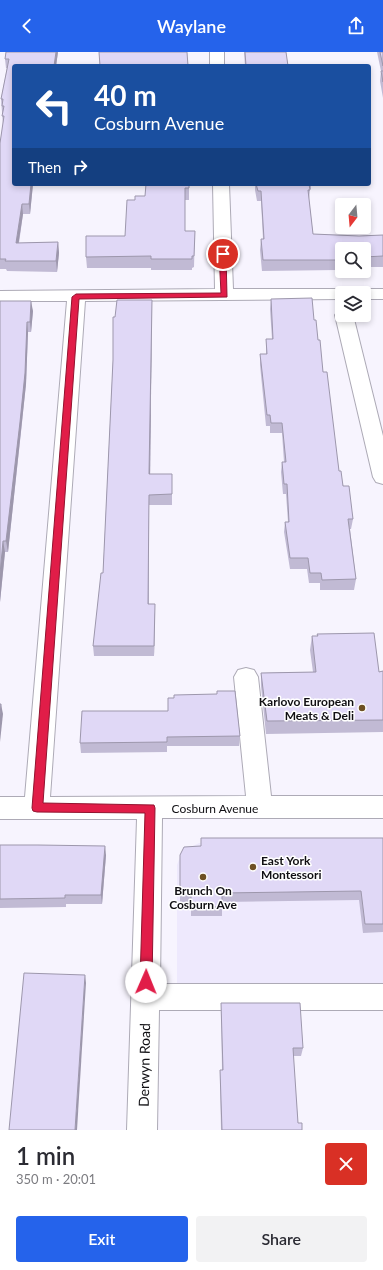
<!DOCTYPE html>
<html lang="en">
<head>
<meta charset="utf-8">
<style>
  :root { --surface:#fff; --page:#f2f2f3; --text:#2b2b33; --muted:#7c7c81; --accent:#2563eb }
  body { margin:0; font-family:Lato,sans-serif; background:var(--page); color:var(--text); height:100vh; display:flex; flex-direction:column; font-size:15px; white-space:nowrap }
  * { box-sizing:border-box; margin:0 }
  p { font-size:13px; color:var(--muted) }
  .icon { flex:none; width:22px; height:22px; fill:none; stroke:currentColor; stroke-width:2; stroke-linecap:round; stroke-linejoin:round }
  .map { position:relative; height:1078px; overflow:hidden }
  .details { display:flex; flex-direction:column; background:var(--surface); flex:1 }
  .details>* { flex:none }
  .hud { position:absolute; left:12px; top:12px; width:359px; height:122px; border-radius:4px; box-shadow:0 2px 6px #0003; background:#1a4fa0; color:#fff; overflow:hidden }
  .needle { width:26px; rotate:196deg }
  .buttons { position:absolute; left:335px; top:146px; display:grid; gap:8px }
  .buttons a { display:grid; place-items:center; width:36px; height:36px; border-radius:4px; background:var(--surface); box-shadow:0 2px 6px #0003; font-size:20px }
  .pin { position:absolute; display:grid; place-items:center; width:34px; height:34px; color:#fff; margin:-17px; border:2px solid #fff; border-radius:50%; box-shadow:0 1px 4px #0007 }
  .me { position:absolute; width:44px; margin:-22px; rotate:1deg; stroke-linejoin:round; filter:drop-shadow(0 0 3px #0008) }
  .turn { display:flex; align-items:center; gap:14px; height:84px; padding:0 16px; font-size:18px }
  .turn .icon { width:52px; height:52px; stroke-width:2.5 }
  .turn b { display:block; font-size:28px; line-height:34px }
  .then { display:flex; align-items:center; height:38px; padding:0 16px; background:#0003; gap:8px; font-size:15px }
  .round { display:grid; place-items:center; flex:none; width:42px; height:42px; border-radius:4px; background:var(--page) }
  .summary { display:flex; align-items:center; justify-content:space-between; height:68px; padding:0 16px }
  h1 { font-size:24px; font-weight:600; line-height:30px }
  .button { display:flex; gap:8px; margin-top:auto; padding:8px 16px }
  .button a { flex:1; height:46px; border-radius:4px; background:var(--accent); color:#fff; font-size:16px; font-weight:600; line-height:46px; text-align:center }
  .button a+a { background:var(--page); color:var(--text) }
  header { display:flex; justify-content:space-between; align-items:center; height:52px; padding:0 16px; background:var(--accent); color:#fff; font-size:18px; font-weight:600 }
  .map>svg:first-child { display:block }
</style>
</head>
<body>
<header><svg class="icon" aria-label="back" viewBox="0 0 24 24"><path d="M15 5l-7 7 7 7"/></svg>Waylane<svg class="icon" aria-label="share" viewBox="0 0 24 24"><path d="M12 15V3M7 8l5-5 5 5M5 13v7h14v-7"/></svg></header>
<div class="map">
<svg width="383" height="1078" viewBox="0 0 383 1078">
  <rect width="100%" height="100%" fill="#f7f4fe"/>
  <path fill="#eee9fd" d="M 210,790 L 383,790 L 383,953 L 177,953 L 177,813 L 181,802 L 189,796 L 199,791 Z"/>
  <g fill="none" stroke-linecap="round" stroke-linejoin="round">
    <defs>
      <g id="minor">
        <rect x="210" y="0" width="14" height="14"/>
        <path d="M 213,132 L 229,132 L 233,237 L 342,237 L 348,238 L 350,241 L 342,241 L 342,247 L 85,249 L 50,745 L 246,744 L 234,625 L 238,618 L 246,616 L 254,618 L 258,625 L 271,744 L 383,744 L 383,766 L 162,766 L 160,932 L 383,932 L 383,958 L 159,958 L 157,1078 L 127,1078 L 137,767 L 0,767 L 0,745 L 25,745 L 67,249 L 0,249 L 0,239 L 215,237 Z"/>
        <path d="M 364,237 L 383,237 L 383,247 L 364,247 L 364,241 L 356,241 L 358,238 Z"/>
        <path d="M 342,258 L 342,263 L 353,263 L 383,384 L 383,432 L 376,430 L 373,425 L 335,263 L 338,259 Z"/>
      </g>
    </defs>
    <use href="#minor" stroke="#adaab6" stroke-width="2"/>
    <use href="#minor" fill="#fff" fill-rule="evenodd"/>
  </g>
  <g fill="#c1bad4">
    <path d="M 6,0 L 58,0 L 56,14 L 14,14 L 33,132 L 30,162 L 23,162 L 19,191 L 58,190 L 59,201 L 57,220 L 7,219 L 6,217 L 0,217 L 0,91 L 3,73 L 1,47 L 7,16 L 6,16 L 5,7 Z"/>
    <path d="M 244,0 L 286,0 L 288,14 L 245,14 Z"/>
    <path d="M 377,0 L 383,0 L 383,46 L 380,29 L 381,19 Z"/>
    <path d="M 189,132 L 189,148 L 185,148 L 185,179 L 195,179 L 194,215 L 192,216 L 192,218 L 151,218 L 151,216 L 87,216 L 86,205 L 125,184 L 135,148 L 145,144 Z"/>
    <path d="M 255,132 L 311,132 L 311,137 L 310,137 L 309,148 L 313,182 L 359,184 L 383,183 L 383,215 L 364,215 L 364,197 L 342,197 L 342,215 L 337,215 L 337,218 L 262,219 L 260,198 L 261,187 L 263,187 L 261,149 L 257,149 L 255,138 Z"/>
    <path d="M 271,247 L 314,268 L 318,288 L 339,419 L 353,467 L 351,477 L 350,477 L 356,527 L 354,538 L 320,538 L 320,531 L 309,531 L 307,517 L 290,517 L 284,480 L 285,470 L 288,470 L 286,442 L 283,442 L 281,420 L 282,410 L 284,410 L 282,381 L 270,381 L 270,374 L 266,374 L 260,313 L 260,302 L 266,302 L 266,287 L 272,287 L 270,257 Z"/>
    <path d="M 152,248 L 150,422 L 172,422 L 172,453 L 149,453 L 149,552 L 155,562 L 154,604 L 94,604 L 93,594 L 103,521 L 115,265 Z"/>
    <path d="M 0,249 L 33,259 L 31,280 L 28,280 L 26,332 L 21,380 L 8,500 L 5,500 L 0,550 Z"/>
    <path d="M 317,582 L 379,620 L 383,619 L 383,680 L 266,682 L 261,634 L 261,621 L 313,620 L 310,598 L 312,584 L 317,584 Z"/>
    <path d="M 168,659 L 240,684 L 239,694 L 167,694 L 167,700 L 81,701 L 80,691 Z"/>
    <path d="M 383,786 L 383,880 L 363,881 L 359,848 L 222,850 L 222,864 L 191,864 L 191,850 L 180,850 L 180,803 L 201,794 Z"/>
    <path d="M 0,793 L 106,803 L 102,852 L 66,852 L 66,855 L 0,856 Z"/>
    <path d="M 221,951 L 303,996 L 301,1004 L 293,1004 L 298,1071 L 302,1078 L 221,1078 L 220,1026 L 220,1018 L 222,1018 Z"/>
  </g>
  <g fill="#9d97ac">
    <path d="M 56,0 L 58,0 L 56,14 L 54,14 Z"/>
    <path d="M 31,132 L 33,132 L 30,162 L 29,152 Z"/>
    <path d="M 22,152 L 23,162 L 17,201 L 16,191 Z"/>
    <path d="M 58,190 L 59,201 L 57,220 L 56,209 Z"/>
    <path d="M 152,248 L 152,258 L 150,433 L 149,422 Z"/>
    <path d="M 31,249 L 33,259 L 31,280 L 30,270 Z"/>
    <path d="M 27,270 L 28,280 L 26,332 L 8,500 L 6,489 Z"/>
    <path d="M 149,443 L 149,453 L 148,562 L 148,552 Z"/>
    <path d="M 3,489 L 5,500 L 0,550 L 0,522 Z"/>
    <path d="M 155,552 L 155,562 L 154,604 L 154,594 Z"/>
    <path d="M 1,652 L 3,662 L 0,690 L 0,663 Z"/>
    <path d="M 105,794 L 106,803 L 102,852 L 101,843 Z"/>
    <path d="M 85,923 L 86,931 L 77,1078 L 75,1078 Z"/>
  </g>
  <g fill="#e0d8f6" stroke="#9d97ac">
    <path d="M 6,0 L 56,0 L 54,14 L 14,14 L 14,132 L 31,132 L 29,152 L 22,152 L 16,191 L 58,190 L 56,209 L 5,209 L 6,207 L 0,207 L 0,91 L 4,64 L 2,64 L 4,54 L 2,54 L 3,47 L 1,47 L 9,7 L 5,7 Z"/>
    <path d="M 99,0 L 187,0 L 188,14 L 100,14 Z"/>
    <path d="M 245,0 L 286,0 L 288,14 L 246,14 Z"/>
    <path d="M 380,0 L 383,0 L 383,14 Z"/>
    <path d="M 381,19 L 383,19 L 383,30 Z"/>
    <path d="M 146,132 L 189,132 L 189,136 L 185,136 L 185,179 L 195,179 L 194,204 L 192,204 L 192,207 L 151,207 L 151,204 L 86,205 L 86,184 L 125,184 L 127,148 L 135,148 L 135,144 L 145,144 Z"/>
    <path d="M 256,132 L 309,132 L 310,138 L 308,138 L 313,182 L 359,184 L 383,183 L 383,204 L 364,205 L 364,197 L 342,197 L 342,205 L 337,205 L 338,208 L 263,208 L 261,187 L 264,187 L 261,139 L 258,139 Z"/>
    <path d="M 312,246 L 314,268 L 316,268 L 318,288 L 320,288 L 323,320 L 327,320 L 339,419 L 341,419 L 343,434 L 349,434 L 353,467 L 348,467 L 356,527 L 322,528 L 321,521 L 310,521 L 308,506 L 290,506 L 285,470 L 289,470 L 287,432 L 284,432 L 282,410 L 286,410 L 282,371 L 271,371 L 270,363 L 267,363 L 260,302 L 267,302 L 266,287 L 273,287 L 271,247 Z"/>
    <path d="M 117,248 L 152,248 L 149,422 L 172,422 L 172,442 L 149,443 L 148,552 L 155,552 L 154,594 L 93,594 L 101,521 L 103,521 L 113,308 L 113,265 L 115,265 Z"/>
    <path d="M 0,249 L 31,249 L 30,270 L 27,270 L 25,321 L 20,370 L 6,489 L 3,489 L 0,522 Z"/>
    <path d="M 374,581 L 379,620 L 383,619 L 383,668 L 267,669 L 261,621 L 316,620 L 312,584 L 318,584 L 317,582 Z"/>
    <path d="M 217,639 L 235,639 L 240,684 L 167,685 L 167,690 L 80,691 L 82,659 L 168,659 L 168,646 L 174,646 L 174,643 L 217,642 Z"/>
    <path d="M 0,652 L 1,652 L 0,663 Z"/>
    <path d="M 201,786 L 383,786 L 383,872 L 365,872 L 361,839 L 222,841 L 222,855 L 191,855 L 191,841 L 180,842 L 180,803 L 184,795 L 201,794 Z"/>
    <path d="M 0,793 L 38,793 L 105,794 L 101,843 L 65,843 L 65,846 L 0,847 Z"/>
    <path d="M 24,921 L 85,923 L 75,1078 L 9,1078 Z"/>
    <path d="M 221,951 L 300,951 L 303,996 L 293,996 L 298,1071 L 302,1071 L 302,1078 L 222,1078 L 220,1018 L 223,1018 Z"/>
  </g>
  <path fill="#e11d48" stroke="#92132f" d="M 223,200 L 226,202 L 227,245 L 79,247 L 43,751 L 154,753 L 155,756 L 152,930 L 150,934 L 146,936 L 142,934 L 140,930 L 145,761 L 37,760 L 33,759 L 32,756 L 72,245 L 76,242 L 221,241 L 219,202 Z"/>
  <g fill="#6e5024" stroke="#fff" stroke-width="1.5">
    <circle cx="362" cy="656" r="4"/>
    <circle cx="253" cy="815" r="4"/>
    <circle cx="203" cy="825" r="4"/>
  </g>
  <g text-anchor="middle" dominant-baseline="central" stroke-width="3" stroke-linejoin="round" paint-order="stroke">
    <g font-size="12" font-weight="bold" fill="#100f13" stroke="#fff" text-anchor="end">
      <text x="354" y="649">Karlovo European<tspan x="354" dy="14">Meats &amp; Deli</tspan></text>
      <text x="261" y="808" text-anchor="start">East York<tspan x="261" dy="14">Montessori</tspan></text>
      <text x="203" y="838" text-anchor="middle">Brunch On<tspan x="203" dy="14">Cosburn Ave</tspan></text>
    </g>
    <g font-size="12" fill="#100f13" stroke="#fff">
      <text x="215" y="756">Cosburn Avenue</text>
    </g>
    <g font-size="14" fill="#100f13" stroke="#fff">
      <text transform="translate(144 1013) rotate(-89)">Derwyn Road</text>
    </g>
  </g>
</svg>
<div class="buttons">
<a><svg class="needle" viewBox="-14 -14 28 28"><path d="M0-13l5 13h-10z" fill="#e53935"/><path d="M0 13l5-13h-10z" fill="#7c7c81"/></svg></a>
<a><svg class="icon" aria-label="search" viewBox="0 0 24 24"><circle cx="10" cy="10" r="6"/><path d="M15 15l6 6"/></svg></a>
<a><svg class="icon" aria-label="layers" viewBox="0 0 24 24"><path d="M12 4l9 5-9 5-9-5zM3 14l9 5 9-5"/></svg></a>
</div>
<div class="pin" style="left:223px;top:202px;background:#d93025"><svg class="icon" aria-label="arrive" viewBox="0 0 24 24"><path d="M6 21V4h12l-3 4 3 4H6"/></svg></div>
<svg class="me" style="left:146px;top:930px" viewBox="-20 -20 40 40"><circle r="19" fill="#fff"/><path d="M0-13L10 11 0 6-10 11z" fill="#e11d48"/></svg>
<div class="hud">
<div class="turn"><svg class="icon" aria-label="left" viewBox="0 0 24 24"><path d="M17 20v-9H6M10 6l-5 5 5 5"/></svg><div><b>40 m</b>Cosburn Avenue</div></div>
<div class="then">Then<svg class="icon" aria-label="right" viewBox="0 0 24 24"><path d="M7 20v-9h11M14 6l5 5-5 5"/></svg></div>
</div>
</div>
<section class="details">
<div class="summary"><div><h1>1 min</h1><p>350 m · 20:01</p></div><a class="round" style="background:#d93025;color:#fff"><svg class="icon" aria-label="close" viewBox="0 0 24 24"><path d="M6 6l12 12M18 6L6 18"/></svg></a></div>
<div class="button"><a>Exit</a><a>Share</a></div>
</section>
</body>
</html>
